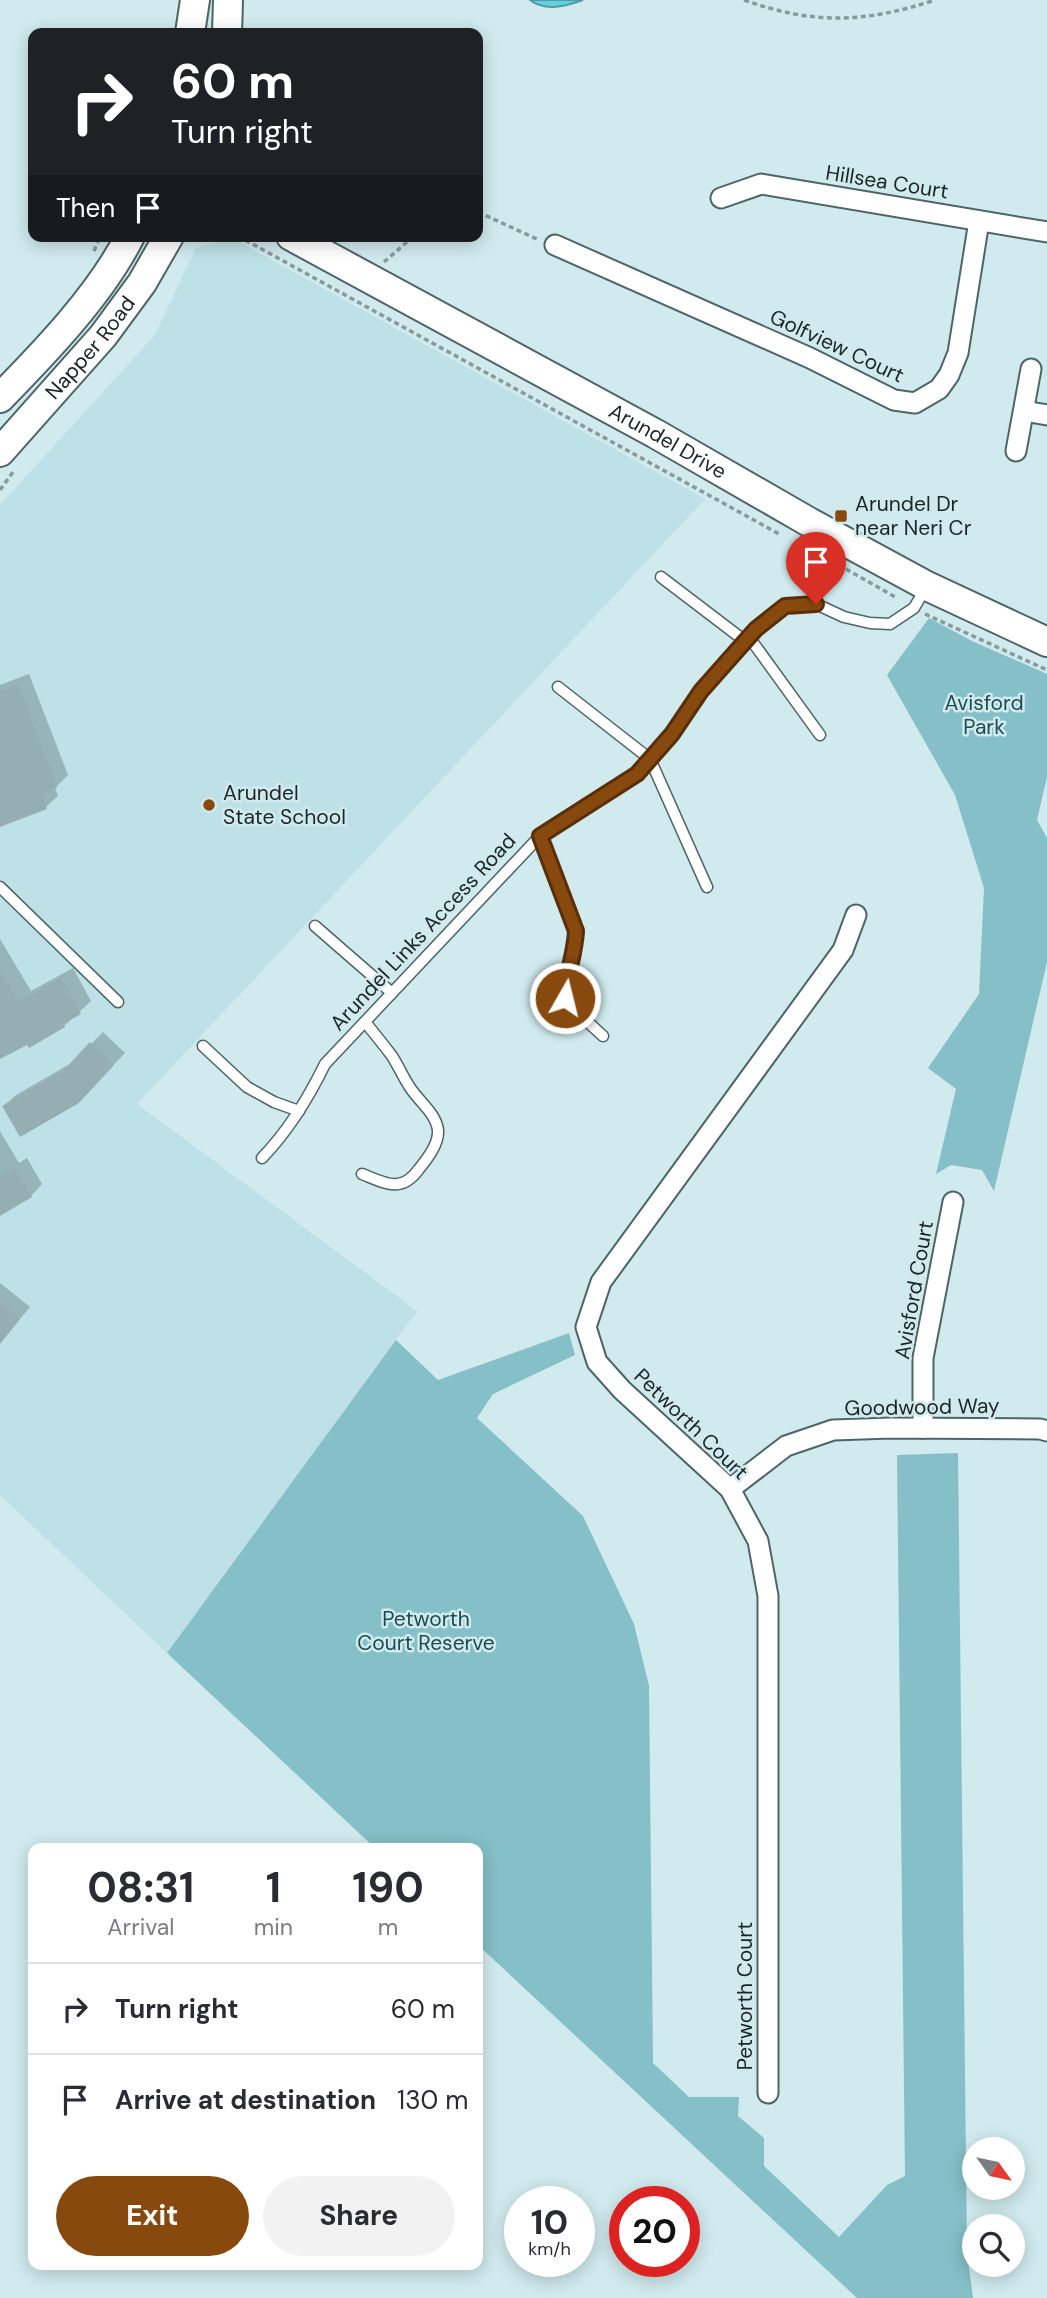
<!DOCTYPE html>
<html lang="en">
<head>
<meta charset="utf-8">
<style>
  :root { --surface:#fff; --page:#f2f2f3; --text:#2b2b33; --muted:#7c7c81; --line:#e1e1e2; --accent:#88490f }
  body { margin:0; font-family:"DM Sans",sans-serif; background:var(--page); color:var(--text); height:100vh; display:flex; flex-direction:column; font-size:26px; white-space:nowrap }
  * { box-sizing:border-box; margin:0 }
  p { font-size:23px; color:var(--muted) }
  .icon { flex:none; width:38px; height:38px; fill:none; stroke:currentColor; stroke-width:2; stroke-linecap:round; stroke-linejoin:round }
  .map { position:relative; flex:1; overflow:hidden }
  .details { position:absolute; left:28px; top:1843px; width:455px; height:427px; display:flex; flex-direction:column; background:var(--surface); border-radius:14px; box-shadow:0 4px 18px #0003 }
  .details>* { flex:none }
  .hud { position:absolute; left:28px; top:28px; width:455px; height:214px; border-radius:14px; box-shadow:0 4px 18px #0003; background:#202124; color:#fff; overflow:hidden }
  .needle { width:46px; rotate:123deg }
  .tools { position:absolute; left:962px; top:2137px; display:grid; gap:14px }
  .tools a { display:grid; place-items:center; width:63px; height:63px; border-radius:50%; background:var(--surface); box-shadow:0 4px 18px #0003; font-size:35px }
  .speed { position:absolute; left:504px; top:2186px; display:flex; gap:14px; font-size:35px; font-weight:700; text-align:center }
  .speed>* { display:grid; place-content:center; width:91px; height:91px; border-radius:50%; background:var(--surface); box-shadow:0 4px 18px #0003; line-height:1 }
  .speed small { font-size:18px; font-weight:400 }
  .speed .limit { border:10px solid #d22; background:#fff; color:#111 }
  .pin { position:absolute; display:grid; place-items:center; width:60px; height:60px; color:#fff; margin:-72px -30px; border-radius:50% 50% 50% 0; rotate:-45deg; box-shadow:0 0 7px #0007 }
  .pin .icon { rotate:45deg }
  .me { position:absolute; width:77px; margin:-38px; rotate:8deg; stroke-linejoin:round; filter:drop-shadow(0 0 5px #0008) }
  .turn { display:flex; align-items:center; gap:24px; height:147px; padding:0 28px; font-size:32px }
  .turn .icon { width:91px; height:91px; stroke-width:2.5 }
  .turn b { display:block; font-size:49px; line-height:60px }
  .then { display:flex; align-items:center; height:66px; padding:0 28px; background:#0003; gap:14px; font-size:26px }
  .eta { display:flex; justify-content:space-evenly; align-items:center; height:119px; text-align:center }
  .eta b { font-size:42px; font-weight:700; line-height:49px }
  .cta { display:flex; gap:14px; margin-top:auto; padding:14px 28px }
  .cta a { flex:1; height:80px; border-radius:42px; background:var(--accent); color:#fff; font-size:28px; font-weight:700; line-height:80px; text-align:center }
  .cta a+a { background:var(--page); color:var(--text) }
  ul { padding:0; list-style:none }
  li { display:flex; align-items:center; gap:21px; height:91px; padding:0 28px; border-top:2px solid var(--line) }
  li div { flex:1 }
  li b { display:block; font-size:26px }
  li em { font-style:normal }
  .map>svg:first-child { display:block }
</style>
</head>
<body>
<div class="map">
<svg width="1047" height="2298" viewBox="0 0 1047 2298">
  <rect width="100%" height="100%" fill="#d0eaed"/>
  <path fill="#bde1e6" d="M 232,238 L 705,499 L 137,1104 L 417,1311 L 167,1653 L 0,1495 L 0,505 L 155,335 L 196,248 Z"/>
  <g fill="#85bfc7">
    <path d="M 929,618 L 972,641 L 1047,674 L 1047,777 L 1037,820 L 1047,838 L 1047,962 L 994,1191 L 982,1170 L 951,1165 L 936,1174 L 956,1089 L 928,1068 L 979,994 L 984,888 L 955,795 L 887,675 Z"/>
    <path d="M 569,1333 L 575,1355 L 493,1394 L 477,1418 L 583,1516 L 634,1624 L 649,1686 L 653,2063 L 689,2097 L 739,2097 L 738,2116 L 764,2138 L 764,2166 L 839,2237 L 887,2185 L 905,2176 L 897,1455 L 958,1453 L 967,2253 L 973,2298 L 857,2298 L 478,1945 L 478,1848 L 375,1848 L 167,1653 L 396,1340 L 438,1380 Z"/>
  </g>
  <path fill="#65cfdd" stroke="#4f9ca6" stroke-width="2" d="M 530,0 L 583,0 C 566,6 546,12 530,0 Z"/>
  <g fill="#0003">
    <path d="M 29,674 L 68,775 L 55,788 L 58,796 L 46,807 L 0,825 L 0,685 Z"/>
    <path d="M 0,939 L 31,991 L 73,968 L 91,1001 L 64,1026 L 27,1042 L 0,1058 Z"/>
    <path d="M 103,1032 L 125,1053 L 78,1101 L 4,1106 L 16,1095 L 75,1061 Z"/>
    <path d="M 0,1131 L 19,1163 L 27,1158 L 42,1184 L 31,1196 L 0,1215 Z"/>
    <path d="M 0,1283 L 30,1307 L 0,1343 Z"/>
  </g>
  <g fill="#95aeb1">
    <path d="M 18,684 L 57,788 L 42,794 L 47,809 L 0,827 L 0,691 Z"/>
    <path d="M 0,970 L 19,1002 L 61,978 L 81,1014 L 63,1024 L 65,1027 L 29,1048 L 27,1045 L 0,1059 Z"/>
    <path d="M 90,1042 L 114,1065 L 79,1103 L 20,1137 L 2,1106 L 63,1071 Z"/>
    <path d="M 15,1168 L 32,1197 L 0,1216 L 0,1177 Z"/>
    <path d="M 0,1303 L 20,1319 L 0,1344 Z"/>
  </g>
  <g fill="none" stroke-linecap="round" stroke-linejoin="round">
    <defs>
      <g id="service">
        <path d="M 661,577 L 745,641"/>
        <path d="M 749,637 L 820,735"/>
        <path d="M 558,687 L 650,759 L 707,887"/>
        <path d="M 540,836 L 576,931 C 575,954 566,975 566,998 L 578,1013 L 603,1036"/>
        <path d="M 0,887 L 118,1002"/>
        <path d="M 315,926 L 392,993"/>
        <path d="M 203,1046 L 247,1087 L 274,1102 L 299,1111"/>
        <path d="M 262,1158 C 289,1130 308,1099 325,1064 L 540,836 L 637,774 L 672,734 L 701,691 L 756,629 L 785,606 L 816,604 L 844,617 L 870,623 L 890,624 L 914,608 L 925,589"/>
        <path d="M 362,1174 C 385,1183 401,1194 419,1169 C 427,1159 439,1144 438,1130 C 436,1114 420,1102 411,1089 C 404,1079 399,1067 392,1056 C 383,1044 374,1033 365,1022"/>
      </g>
      <g id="minor">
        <path d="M 721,198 L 761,184 L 1047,232"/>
        <path d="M 555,245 L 810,358 L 894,400 L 915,403 L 939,389 L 949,375 L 958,353 L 979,221"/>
        <path d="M 1024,411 L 1047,415"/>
        <path d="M 1016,451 L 1031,369"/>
        <path d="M 923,1428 L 923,1358 L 953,1202"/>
        <path d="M 730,1489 L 786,1446 L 833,1430 L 891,1428 L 1040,1429 L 1047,1431"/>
        <path d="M 768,2093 L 768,1596 L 758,1541 L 730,1489 L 622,1390 L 597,1362 L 586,1327 L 601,1282 L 843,950 L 856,915"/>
      </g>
      <g id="secondary">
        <path d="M 190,33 L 195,0"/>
        <path d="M 227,33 L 228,0"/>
        <path id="s1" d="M 291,236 L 656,434 L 809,522 L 927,586 L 1047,642"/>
        <path d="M 0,398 C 45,352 101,294 130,236"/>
        <path id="s2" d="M 0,452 L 103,336 L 142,283 L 169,236"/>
      </g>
    </defs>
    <use href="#service" stroke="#4e6568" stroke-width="13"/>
    <use href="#minor" stroke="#4e6568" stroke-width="23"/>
    <use href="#secondary" stroke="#4e6568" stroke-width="32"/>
    <g stroke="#879b9d" stroke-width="3.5" stroke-dasharray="5 3.5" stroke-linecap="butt">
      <path d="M 744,0 C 814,25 865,23 935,0"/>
      <path d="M 478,212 L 539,240"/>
      <path d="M 238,236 L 781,535"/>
      <path d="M 94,251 L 100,236"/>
      <path d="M 384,262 L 414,236"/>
      <path d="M 0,490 L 13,472"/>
      <path d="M 846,569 L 897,598"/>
      <path d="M 925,614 L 1047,670"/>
    </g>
    <use href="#service" stroke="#fff" stroke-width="10"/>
    <use href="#minor" stroke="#fff" stroke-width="19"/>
    <use href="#secondary" stroke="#fff" stroke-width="28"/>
  </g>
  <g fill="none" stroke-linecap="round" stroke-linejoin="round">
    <defs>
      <path id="route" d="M 565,998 C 566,975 575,954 576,931 L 540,836 L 637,774 L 672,734 L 701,691 L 756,629 L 785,606 L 816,604"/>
    </defs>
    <use href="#route" stroke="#582f0a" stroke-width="18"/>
    <use href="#route" stroke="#88490f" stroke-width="12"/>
  </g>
  <g fill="#88490f" stroke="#d0eaed" stroke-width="2.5">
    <rect x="834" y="509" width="14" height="14" rx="3.5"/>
    <circle cx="209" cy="805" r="7"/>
  </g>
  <g text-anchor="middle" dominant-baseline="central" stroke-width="5" stroke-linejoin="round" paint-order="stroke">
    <g font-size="21" fill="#1b2526" stroke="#d0eaed">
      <text transform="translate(887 182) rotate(9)">Hillsea Court</text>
      <text transform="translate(837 346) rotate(25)">Golfview Court</text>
      <text stroke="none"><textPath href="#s2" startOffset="138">Napper Road</textPath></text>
      <text stroke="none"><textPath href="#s1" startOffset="429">Arundel Drive</textPath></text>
      <text transform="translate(423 932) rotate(-47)">Arundel Links Access Road</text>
      <text transform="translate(914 1290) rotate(-80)">Avisford Court</text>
      <text transform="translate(922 1407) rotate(-1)">Goodwood Way</text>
      <text transform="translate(691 1424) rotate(44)">Petworth Court</text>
      <text transform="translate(745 1996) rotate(-90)">Petworth Court</text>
    </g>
    <g font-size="21" fill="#1b2526" stroke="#d0eaed" text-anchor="start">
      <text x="855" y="504">Arundel Dr<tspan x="855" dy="24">near Neri Cr</tspan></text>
      <text x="223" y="793">Arundel<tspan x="223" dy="24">State School</tspan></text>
    </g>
    <g font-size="21" fill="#1b4b51" stroke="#d0eaed">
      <text x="984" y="703">Avisford<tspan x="984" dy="24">Park</tspan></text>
      <text x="426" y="1619">Petworth<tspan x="426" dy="24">Court Reserve</tspan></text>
    </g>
  </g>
</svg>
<div class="tools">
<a><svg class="needle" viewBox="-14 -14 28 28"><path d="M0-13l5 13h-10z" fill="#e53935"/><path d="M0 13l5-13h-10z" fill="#7c7c81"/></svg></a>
<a><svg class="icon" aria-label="search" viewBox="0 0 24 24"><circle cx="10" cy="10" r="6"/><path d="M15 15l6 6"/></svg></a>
</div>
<div class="speed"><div>10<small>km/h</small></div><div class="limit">20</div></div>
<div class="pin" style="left:816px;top:604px;background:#d93025"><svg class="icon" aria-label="arrive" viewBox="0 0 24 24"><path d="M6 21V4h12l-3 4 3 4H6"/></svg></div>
<svg class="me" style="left:565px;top:998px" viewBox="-20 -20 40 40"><circle r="17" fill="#88490f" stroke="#fff" stroke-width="3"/><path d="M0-11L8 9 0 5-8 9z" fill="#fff"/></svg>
<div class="hud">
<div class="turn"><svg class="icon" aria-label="right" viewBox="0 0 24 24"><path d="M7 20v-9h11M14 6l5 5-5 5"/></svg><div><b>60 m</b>Turn right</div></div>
<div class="then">Then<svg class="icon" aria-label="arrive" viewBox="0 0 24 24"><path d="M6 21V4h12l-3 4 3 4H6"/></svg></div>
</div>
<section class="details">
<div class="eta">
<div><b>08:31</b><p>Arrival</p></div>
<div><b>1</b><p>min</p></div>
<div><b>190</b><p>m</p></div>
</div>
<ul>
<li><svg class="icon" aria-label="right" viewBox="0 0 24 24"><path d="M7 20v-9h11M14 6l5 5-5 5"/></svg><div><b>Turn right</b></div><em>60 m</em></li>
<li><svg class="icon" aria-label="arrive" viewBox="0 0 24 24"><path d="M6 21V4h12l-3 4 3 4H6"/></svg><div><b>Arrive at destination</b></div><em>130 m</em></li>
</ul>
<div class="cta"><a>Exit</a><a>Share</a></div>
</section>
</div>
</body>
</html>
